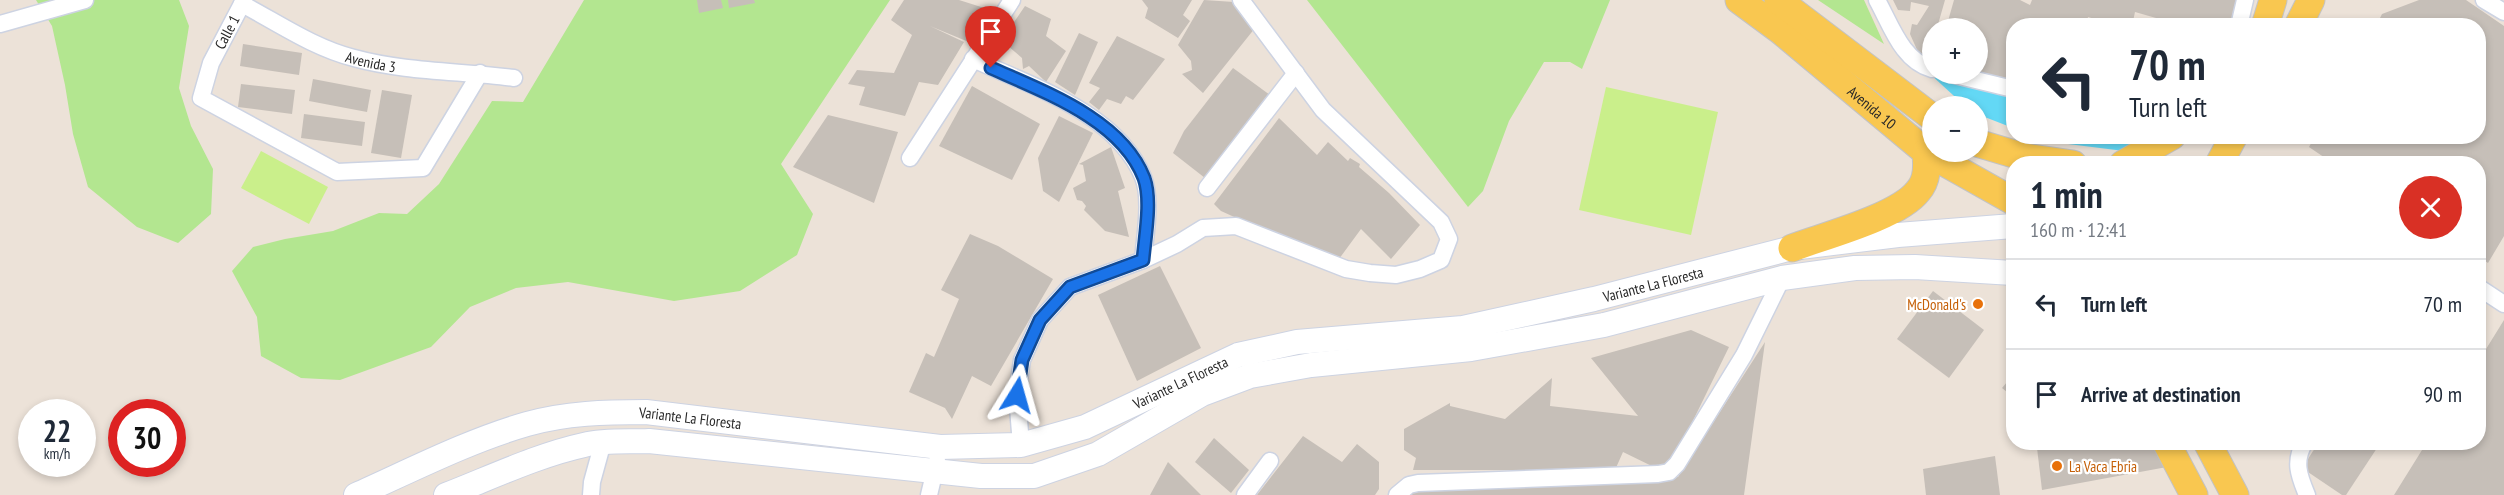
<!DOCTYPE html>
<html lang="en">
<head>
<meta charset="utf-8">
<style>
  :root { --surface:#fff; --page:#f2f2f3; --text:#1f2937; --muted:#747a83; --line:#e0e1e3 }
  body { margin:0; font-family:"PT Sans Narrow",sans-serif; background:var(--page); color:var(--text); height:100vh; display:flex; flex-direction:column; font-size:22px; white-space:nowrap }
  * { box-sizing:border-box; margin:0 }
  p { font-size:20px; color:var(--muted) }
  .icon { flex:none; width:33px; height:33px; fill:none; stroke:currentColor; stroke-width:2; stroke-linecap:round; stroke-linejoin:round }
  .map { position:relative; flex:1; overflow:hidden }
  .sheet { position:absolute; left:2006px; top:156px; width:480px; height:294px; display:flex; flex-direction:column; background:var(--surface); border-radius:24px; box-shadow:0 3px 9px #0003 }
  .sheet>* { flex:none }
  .banner { position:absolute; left:2006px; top:18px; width:480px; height:126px; border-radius:24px; box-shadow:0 3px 9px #0003; background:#fff; color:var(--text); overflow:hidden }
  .buttons { position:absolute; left:1922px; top:18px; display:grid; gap:12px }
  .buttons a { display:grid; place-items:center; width:66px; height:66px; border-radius:50%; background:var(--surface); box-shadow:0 3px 9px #0003; font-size:30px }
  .speed { position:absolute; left:18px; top:399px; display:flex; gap:12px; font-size:30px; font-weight:700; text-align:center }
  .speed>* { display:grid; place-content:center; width:78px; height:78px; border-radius:50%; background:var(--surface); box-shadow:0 3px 9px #0003; line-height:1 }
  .speed small { font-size:15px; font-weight:400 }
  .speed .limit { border:9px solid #d22; background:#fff; color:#111 }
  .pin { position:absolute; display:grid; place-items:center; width:51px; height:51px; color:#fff; margin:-62px -26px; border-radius:50% 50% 50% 0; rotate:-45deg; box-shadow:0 0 6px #0007 }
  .pin .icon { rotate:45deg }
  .me { position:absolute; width:66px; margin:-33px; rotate:8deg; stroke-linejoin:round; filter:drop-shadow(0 0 4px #0008) }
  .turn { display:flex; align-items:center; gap:21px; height:126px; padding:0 24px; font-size:27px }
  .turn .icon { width:78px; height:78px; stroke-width:2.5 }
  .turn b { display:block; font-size:42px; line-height:51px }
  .round { display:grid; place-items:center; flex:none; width:63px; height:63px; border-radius:32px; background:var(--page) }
  .summary { display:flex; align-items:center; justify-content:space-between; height:102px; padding:0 24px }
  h1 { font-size:36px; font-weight:800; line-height:45px }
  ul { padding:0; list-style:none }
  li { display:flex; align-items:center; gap:18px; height:90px; padding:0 24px; border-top:2px solid var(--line) }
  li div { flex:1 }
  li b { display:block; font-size:22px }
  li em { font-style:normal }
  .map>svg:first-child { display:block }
</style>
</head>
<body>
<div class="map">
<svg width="2504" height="495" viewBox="0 0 2504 495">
  <rect width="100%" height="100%" fill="#ece2d8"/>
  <g fill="#b3e690">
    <path d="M 36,0 L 179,0 L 189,26 L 179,88 L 191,126 L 213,169 L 211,214 L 178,243 L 137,227 L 88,187 L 73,134 L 65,85 L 52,26 Z"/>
    <path d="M 584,0 L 890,0 L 781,164 L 813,214 L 797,255 L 740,291 L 674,301 L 568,282 L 516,288 L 470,307 L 431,347 L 340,380 L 301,378 L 261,356 L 257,317 L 232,271 L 253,247 L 285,239 L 333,231 L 379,213 L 407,214 L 439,184 L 492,101 L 523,102 Z"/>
    <path d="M 1307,0 L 1610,0 L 1582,69 L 1570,62 L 1544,62 L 1509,121 L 1483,191 L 1468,207 Z"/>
    <path d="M 1818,0 L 1864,0 L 1884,44 Z"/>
  </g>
  <g fill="#caef8b">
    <path d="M 1606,87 L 1718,112 L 1691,235 L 1579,210 Z"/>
    <path d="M 261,151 L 328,187 L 309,224 L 241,188 Z"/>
  </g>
  <g fill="#63d8f5">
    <path d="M 1930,74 L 2013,95 L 2013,128 L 1977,114 L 1977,106 L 1965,106 Z"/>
    <path d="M 2033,137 L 2138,137 L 2124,151 L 2044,141 Z"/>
  </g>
  <g fill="#c6bfb8">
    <path d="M 697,0 L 721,0 L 723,8 L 699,13 Z"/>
    <path d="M 728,0 L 754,0 L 755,3 L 729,8 Z"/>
    <path d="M 904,0 L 959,0 L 997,12 L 976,45 L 930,26 L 964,42 L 938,85 L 919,82 L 905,116 L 859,105 L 865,87 L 848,84 L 857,70 L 894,73 L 912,35 L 891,20 Z"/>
    <path d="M 1142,0 L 1192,0 L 1183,15 L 1190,21 L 1178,38 L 1145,18 L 1148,8 Z"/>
    <path d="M 1204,0 L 1234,2 L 1255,28 L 1203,93 L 1182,74 L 1192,70 L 1191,61 L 1178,45 Z"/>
    <path d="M 1893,0 L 1945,0 L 1937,28 L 1932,28 L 1931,53 L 1922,61 L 1910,34 L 1912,24 L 1917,25 L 1929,6 L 1911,2 L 1910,11 L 1898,10 Z"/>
    <path d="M 1954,0 L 2020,0 L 2030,5 L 2032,0 L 2241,0 L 2235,26 L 2184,26 L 2135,12 L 2132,26 L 2119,26 L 2088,17 L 2086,26 L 2013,26 L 2013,83 L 1977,74 L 1977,28 L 1946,28 Z"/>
    <path d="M 2419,0 L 2466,0 L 2504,26 L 2504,236 L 2488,263 L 2478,256 L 2478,164 L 2334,164 L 2309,147 L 2315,136 L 2478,136 L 2478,26 L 2376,26 L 2382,14 Z"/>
    <path d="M 1025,6 L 1051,19 L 1046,36 L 1066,51 L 1046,82 L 1029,66 L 1023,69 L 1022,58 L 1008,46 L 1008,31 Z"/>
    <path d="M 1079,33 L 1098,42 L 1075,95 L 1055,82 Z"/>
    <path d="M 1117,36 L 1165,59 L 1133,100 L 1126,96 L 1121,104 L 1107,99 L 1099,110 L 1089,102 L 1100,88 L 1089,83 Z"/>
    <path d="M 243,44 L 302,53 L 299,75 L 240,66 Z"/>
    <path d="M 1233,68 L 1270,95 L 1205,178 L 1173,153 L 1184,131 Z"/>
    <path d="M 313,79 L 371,90 L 367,112 L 309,101 Z"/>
    <path d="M 241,84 L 295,90 L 292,114 L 238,107 Z"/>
    <path d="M 972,86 L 1040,124 L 1012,180 L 939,146 Z"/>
    <path d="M 382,90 L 412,95 L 401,158 L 371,153 Z"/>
    <path d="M 304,114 L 365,122 L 362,146 L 301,138 Z"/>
    <path d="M 828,115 L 898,132 L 874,203 L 793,167 Z"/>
    <path d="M 1059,116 L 1093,133 L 1059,202 L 1043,191 L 1038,158 Z"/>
    <path d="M 1279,118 L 1317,155 L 1328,142 L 1348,161 L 1350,158 L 1360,164 L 1359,167 L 1389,193 L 1420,225 L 1391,259 L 1361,229 L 1339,259 L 1263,230 L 1221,211 L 1214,204 Z"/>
    <path d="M 1111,147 L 1125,188 L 1118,191 L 1129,237 L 1105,231 L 1084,210 L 1086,206 L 1082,201 L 1077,200 L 1073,188 L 1086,181 L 1083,165 L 1079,164 Z"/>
    <path d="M 970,234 L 998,246 L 1053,279 L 991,386 L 972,376 L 952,419 L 945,408 L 909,392 L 926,353 L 934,357 L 959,299 L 941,290 Z"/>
    <path d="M 1160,266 L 1201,348 L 1137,381 L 1098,295 Z"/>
    <path d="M 1933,291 L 1984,330 L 1949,378 L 1897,339 Z"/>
    <path d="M 2504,320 L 2504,495 L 2394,495 L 2427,442 L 2478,442 L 2478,362 Z"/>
    <path d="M 1691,330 L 1729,347 L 1685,437 L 1662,471 L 1623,452 L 1615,470 L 1413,470 L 1416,458 L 1404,450 L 1404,429 L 1450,403 L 1450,406 L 1505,419 L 1552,378 L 1550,406 L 1638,416 L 1591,358 Z"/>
    <path d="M 1765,342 L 1744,495 L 1410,495 L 1413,492 L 1678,477 Z"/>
    <path d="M 2013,375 L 2013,397 L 2002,388 Z"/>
    <path d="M 1303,436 L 1342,462 L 1357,444 L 1379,462 L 1379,489 L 1375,495 L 1257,495 Z"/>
    <path d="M 1214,438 L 1249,470 L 1231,493 L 1195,462 Z"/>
    <path d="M 2069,442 L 2153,442 L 2167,467 L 2042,490 L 2037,448 Z"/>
    <path d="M 2319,442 L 2381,442 L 2346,495 L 2342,495 L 2302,468 Z"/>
    <path d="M 1995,456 L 2000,495 L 1926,495 L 1923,469 Z"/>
    <path d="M 1168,462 L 1201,495 L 1150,495 Z"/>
  </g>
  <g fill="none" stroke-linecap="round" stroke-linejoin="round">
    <defs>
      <g id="street">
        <path d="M 244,0 L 211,63 L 201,98 L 337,172 L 423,168 L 480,73"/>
        <path d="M 1877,0 C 1891,25 1902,61 1932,69"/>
        <path d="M 2484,0 L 2504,12"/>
        <path id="s1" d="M 242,4 C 278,23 314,48 354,58 C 405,72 461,71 514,78"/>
        <path d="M 0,24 L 85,0"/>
        <path d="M 2239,26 L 2245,0"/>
        <path d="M 973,59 C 1031,86 1117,113 1143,177 C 1152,199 1145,236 1143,260"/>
        <path d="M 1951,74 L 2013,89"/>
        <path d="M 910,158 L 1012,0"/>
        <path d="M 1207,188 L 1296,73"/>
        <path d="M 2478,287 L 2504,304"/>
        <path d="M 2305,442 C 2293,461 2299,476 2307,495"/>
        <path d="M 1021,445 L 1017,395 L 1022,360 L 1040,320 L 1070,287 L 1143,260 L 1177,244 L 1203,228 L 1236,226 L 1346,269 L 1370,273 L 1396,275 L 1420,269 L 1441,260 L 1449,239 L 1441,222 L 1323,110 L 1241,0"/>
        <path d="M 591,495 L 592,482 L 603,442"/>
        <path d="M 929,495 L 937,461"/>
        <path d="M 1245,495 L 1270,461"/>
        <path d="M 1397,495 L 1409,485 L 1418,483 L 1658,474 L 1669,472 L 1677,464 L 1744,355 L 1782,278"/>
      </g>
      <g id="secondary">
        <path id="s2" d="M 356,495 C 412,470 468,441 527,424 C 566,413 606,412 646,412 L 940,447 L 1021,445 L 1085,427 L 1238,355 L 1297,342 L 1463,328 L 1594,299 L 1792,248 L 1898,235 L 2013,226"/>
        <path d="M 446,495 C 490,478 538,455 584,445 C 605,440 628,442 649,441 L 981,476 L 1034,476 L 1098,454 L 1202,394 L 1250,376 L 1311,365 L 1471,349 L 1604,325 L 1782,278 L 1855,268 L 1915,267 L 2013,273"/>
      </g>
      <g id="primary">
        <path id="s3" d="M 1739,0 L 1781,31 L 1926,152 L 2013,201"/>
        <path d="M 1778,0 L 1932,117"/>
        <path d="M 2265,26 L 2273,0"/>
        <path d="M 2298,26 L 2311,0"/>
        <path d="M 1977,143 L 2024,157 L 2073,164"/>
        <path d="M 2123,164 L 2172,136"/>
        <path d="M 2219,164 L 2234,136"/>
        <path d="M 1792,248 C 1824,236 1898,217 1918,191 C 1928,180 1927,165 1926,152"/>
        <path d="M 2166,442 L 2194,495"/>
        <path d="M 2207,442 L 2235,495"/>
      </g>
    </defs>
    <use href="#street" stroke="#cdd3e2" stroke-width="19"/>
    <use href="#secondary" stroke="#cdd3e2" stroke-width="26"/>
    <use href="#primary" stroke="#c3c3c3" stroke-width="29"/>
    <use href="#street" stroke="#fff" stroke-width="16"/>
    <use href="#secondary" stroke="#fff" stroke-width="24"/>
    <use href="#primary" stroke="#f9c750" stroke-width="27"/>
  </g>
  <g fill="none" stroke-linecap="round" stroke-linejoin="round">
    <defs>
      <path id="route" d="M 991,68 C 1044,92 1121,119 1144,178 C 1152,200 1145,236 1143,260 L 1070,287 L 1040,320 L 1022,360 L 1017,395"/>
    </defs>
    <use href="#route" stroke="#114b97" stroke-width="15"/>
    <use href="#route" stroke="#1a73e8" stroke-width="10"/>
  </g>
  <g fill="#e8710a" stroke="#fff" stroke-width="2">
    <circle cx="1978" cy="304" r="6"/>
    <circle cx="2057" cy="466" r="6"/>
  </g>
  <g text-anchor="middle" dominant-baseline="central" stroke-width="4.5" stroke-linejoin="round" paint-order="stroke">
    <g font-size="15" fill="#282828" stroke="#fff">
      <text transform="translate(227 32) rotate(-62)">Calle 1</text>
      <text stroke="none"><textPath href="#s1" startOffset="142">Avenida 3</textPath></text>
      <text stroke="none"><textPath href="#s3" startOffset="171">Avenida 10</textPath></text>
      <text stroke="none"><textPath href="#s2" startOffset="1340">Variante La Floresta</textPath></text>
      <text stroke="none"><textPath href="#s2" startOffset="854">Variante La Floresta</textPath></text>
      <text stroke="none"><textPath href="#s2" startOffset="350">Variante La Floresta</textPath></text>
    </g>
    <g font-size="15" fill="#c56008" stroke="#fff" text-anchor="end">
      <text x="1966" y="304">McDonald's</text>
      <text x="2069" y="466" text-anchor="start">La Vaca Ebria</text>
    </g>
  </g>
</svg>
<div class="buttons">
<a>+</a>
<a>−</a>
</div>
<div class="speed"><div>22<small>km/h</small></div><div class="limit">30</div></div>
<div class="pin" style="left:991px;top:68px;background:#d93025"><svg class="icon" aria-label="arrive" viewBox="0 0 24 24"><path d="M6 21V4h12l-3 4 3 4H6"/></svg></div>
<svg class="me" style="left:1017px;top:395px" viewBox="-20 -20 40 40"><path d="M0-17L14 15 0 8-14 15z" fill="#1a73e8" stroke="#fff" stroke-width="4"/></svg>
<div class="banner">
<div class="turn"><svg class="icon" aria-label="left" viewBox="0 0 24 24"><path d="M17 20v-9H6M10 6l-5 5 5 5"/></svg><div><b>70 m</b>Turn left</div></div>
</div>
<section class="sheet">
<div class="summary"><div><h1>1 min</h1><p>160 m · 12:41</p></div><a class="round" style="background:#d93025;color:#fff"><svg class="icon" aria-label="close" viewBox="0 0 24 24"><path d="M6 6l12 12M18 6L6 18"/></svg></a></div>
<ul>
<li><svg class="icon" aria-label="left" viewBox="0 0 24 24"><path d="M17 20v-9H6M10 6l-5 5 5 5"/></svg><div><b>Turn left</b></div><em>70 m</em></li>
<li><svg class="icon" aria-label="arrive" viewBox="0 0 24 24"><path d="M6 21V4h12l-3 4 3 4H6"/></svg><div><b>Arrive at destination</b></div><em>90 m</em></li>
</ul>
</section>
</div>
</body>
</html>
